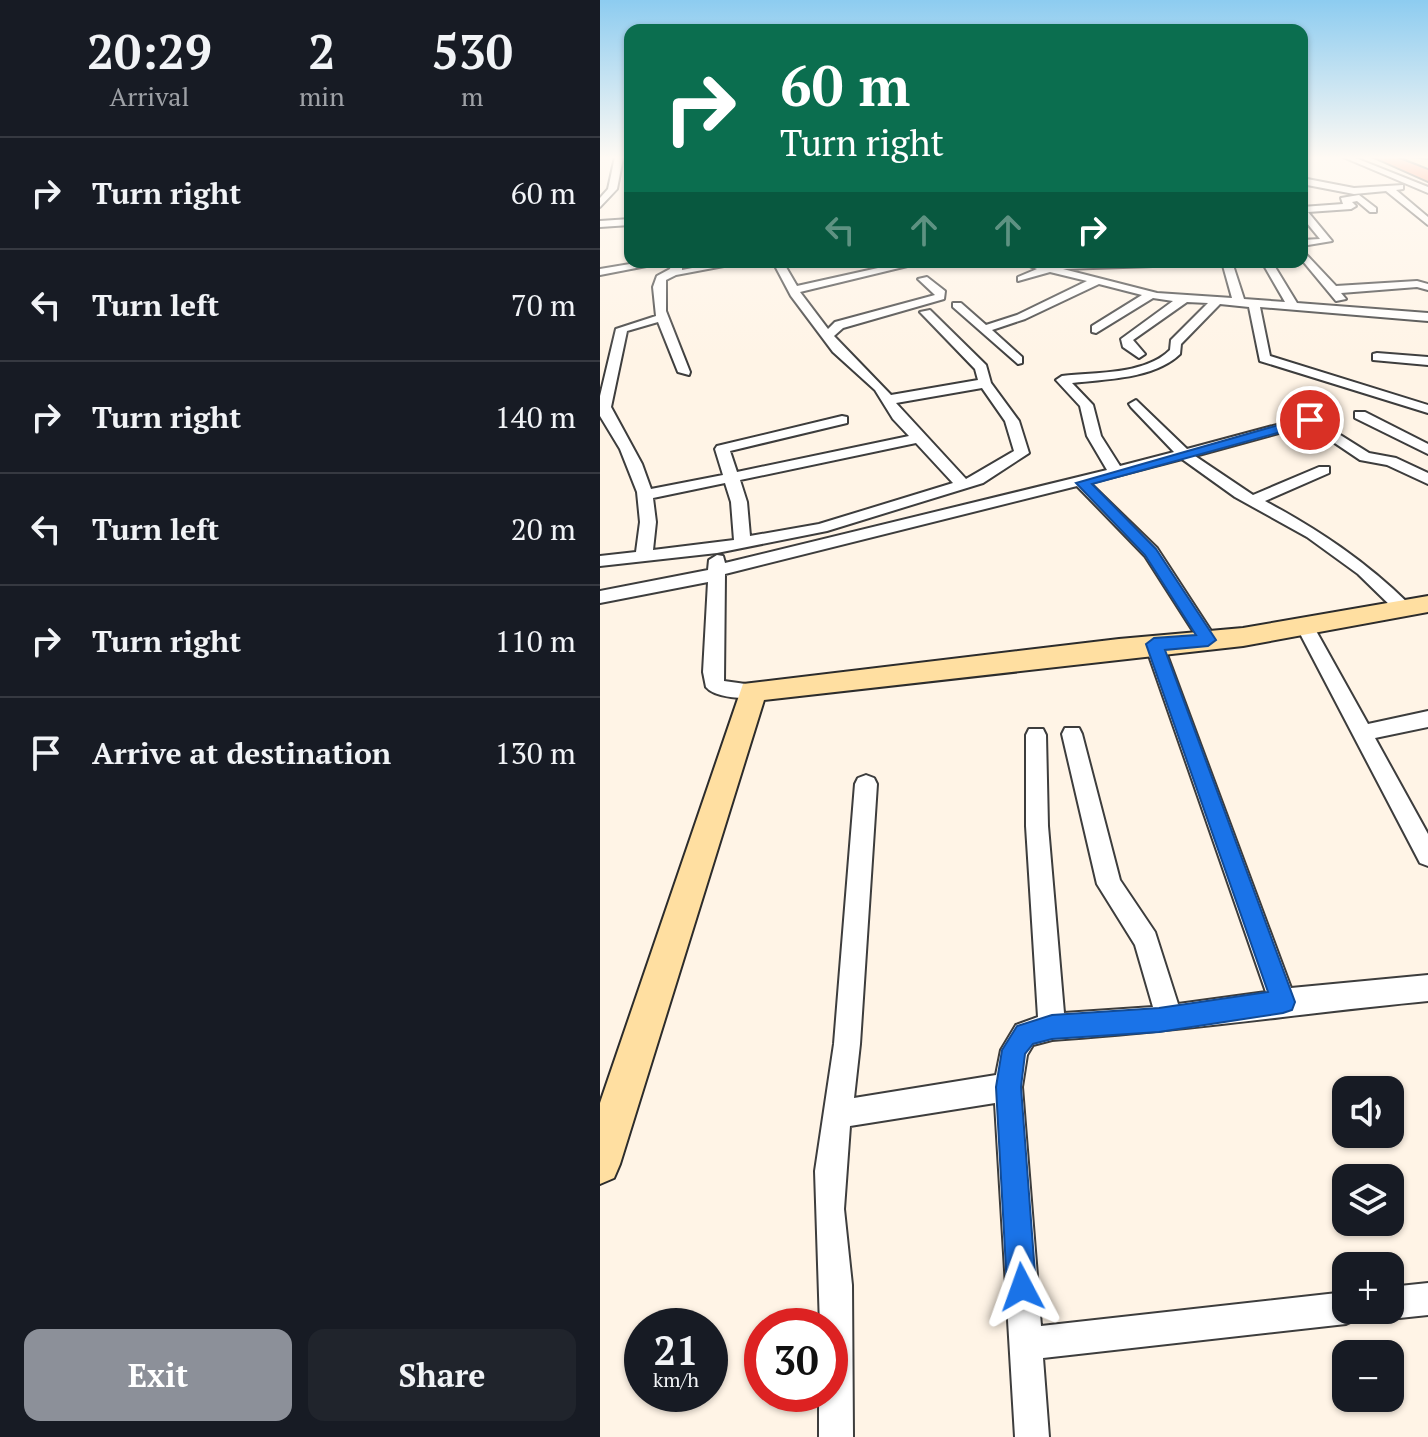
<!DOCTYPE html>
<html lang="en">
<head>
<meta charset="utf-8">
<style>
  :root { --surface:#171b24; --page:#20242c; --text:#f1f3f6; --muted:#9ea1a6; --line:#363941; --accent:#8c9099 }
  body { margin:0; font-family:"PT Serif",serif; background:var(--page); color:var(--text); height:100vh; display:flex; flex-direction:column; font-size:30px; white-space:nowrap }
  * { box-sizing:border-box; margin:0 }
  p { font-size:26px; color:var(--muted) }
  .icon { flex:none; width:44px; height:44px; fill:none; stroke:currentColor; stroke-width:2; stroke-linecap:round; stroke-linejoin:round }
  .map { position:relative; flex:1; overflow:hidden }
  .panel { display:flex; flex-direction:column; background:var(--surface); width:600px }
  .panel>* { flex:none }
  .guide { position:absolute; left:24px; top:24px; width:684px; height:244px; border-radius:16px; box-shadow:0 2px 6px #0004; background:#0b6e4f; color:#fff; overflow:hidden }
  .buttons { position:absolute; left:732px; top:1076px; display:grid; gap:16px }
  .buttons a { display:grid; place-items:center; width:72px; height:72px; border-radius:16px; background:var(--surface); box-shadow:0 2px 6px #0004; font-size:40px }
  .speed { position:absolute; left:24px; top:1308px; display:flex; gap:16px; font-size:40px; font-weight:700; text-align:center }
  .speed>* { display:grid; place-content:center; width:104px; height:104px; border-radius:50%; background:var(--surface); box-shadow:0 2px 6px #0004; line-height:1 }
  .speed small { font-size:20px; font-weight:400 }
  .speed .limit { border:12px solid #d22; background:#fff; color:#111 }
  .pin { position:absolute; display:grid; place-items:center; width:68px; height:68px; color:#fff; margin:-34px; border:4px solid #fff; border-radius:50%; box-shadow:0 2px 8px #0007 }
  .me { position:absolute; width:88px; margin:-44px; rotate:356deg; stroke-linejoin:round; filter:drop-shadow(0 0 6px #0008) }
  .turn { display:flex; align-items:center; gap:28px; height:168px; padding:0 24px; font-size:36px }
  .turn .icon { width:104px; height:104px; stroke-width:2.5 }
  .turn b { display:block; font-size:56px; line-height:68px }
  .lanes { display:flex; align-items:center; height:76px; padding:0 24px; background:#0003; justify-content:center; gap:40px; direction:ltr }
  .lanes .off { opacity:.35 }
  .eta { display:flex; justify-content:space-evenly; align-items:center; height:136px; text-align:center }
  .eta b { font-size:48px; font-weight:700; line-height:56px }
  .button { display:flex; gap:16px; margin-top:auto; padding:16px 24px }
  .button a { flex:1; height:92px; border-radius:16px; background:var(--accent); color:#fff; font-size:32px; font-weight:700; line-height:92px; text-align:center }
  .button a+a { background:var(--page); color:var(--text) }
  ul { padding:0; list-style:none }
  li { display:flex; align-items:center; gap:24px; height:112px; padding:0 24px; border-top:2px solid var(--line) }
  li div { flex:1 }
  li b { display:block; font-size:30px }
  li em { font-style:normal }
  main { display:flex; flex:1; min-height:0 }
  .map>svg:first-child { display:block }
</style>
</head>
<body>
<main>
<section class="panel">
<div class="eta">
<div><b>20:29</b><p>Arrival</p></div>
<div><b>2</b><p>min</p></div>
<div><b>530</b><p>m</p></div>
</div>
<ul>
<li><svg class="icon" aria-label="right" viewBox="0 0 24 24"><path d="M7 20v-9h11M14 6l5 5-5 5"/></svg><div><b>Turn right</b></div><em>60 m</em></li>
<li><svg class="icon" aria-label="left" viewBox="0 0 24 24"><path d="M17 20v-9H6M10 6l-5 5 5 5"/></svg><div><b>Turn left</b></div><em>70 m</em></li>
<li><svg class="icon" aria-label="right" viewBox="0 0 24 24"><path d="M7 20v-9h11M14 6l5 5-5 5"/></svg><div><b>Turn right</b></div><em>140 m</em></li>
<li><svg class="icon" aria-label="left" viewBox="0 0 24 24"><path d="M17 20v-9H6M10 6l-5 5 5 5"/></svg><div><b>Turn left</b></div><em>20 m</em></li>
<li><svg class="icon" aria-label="right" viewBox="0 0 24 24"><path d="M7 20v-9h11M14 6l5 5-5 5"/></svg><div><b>Turn right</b></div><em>110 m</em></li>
<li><svg class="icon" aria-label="arrive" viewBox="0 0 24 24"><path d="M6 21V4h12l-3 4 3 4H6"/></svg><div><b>Arrive at destination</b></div><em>130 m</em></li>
</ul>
<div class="button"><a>Exit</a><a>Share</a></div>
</section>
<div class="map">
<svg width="828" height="1437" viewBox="0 0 828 1437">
  <rect width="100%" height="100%" fill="#fff4e6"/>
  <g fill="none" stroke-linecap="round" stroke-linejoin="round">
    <defs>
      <g id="street">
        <path d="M 15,157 L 23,157 L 17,189 L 0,207 L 0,198 L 8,189 Z"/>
        <path d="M 743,157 L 753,157 L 828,187 L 828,193 Z"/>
        <path d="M 702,178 L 754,188 L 803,185 L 803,189 L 796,190 L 828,217 L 828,225 L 786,191 L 754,194 L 702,184 Z"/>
        <path d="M 759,195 L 776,208 L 776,212 L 770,212 L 757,201 L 752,202 L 756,206 L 751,209 L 708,212 L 732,241 L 702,246 L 702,240 L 720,239 L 702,217 L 702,207 L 743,204 L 741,198 Z"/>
        <path d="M 30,219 L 30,225 L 0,227 L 0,221 Z"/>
        <path d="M 702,250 L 736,286 L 817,281 L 828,284 L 828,290 L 817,287 L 741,293 L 746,299 L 736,301 L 702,260 Z"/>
        <path d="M 42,262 L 67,262 L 0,275 L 0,269 Z"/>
        <path d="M 72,262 L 82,262 L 82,270 L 123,262 L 145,262 L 76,275 L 66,280 L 66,311 L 90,372 L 89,375 L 78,372 L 58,322 L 27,331 L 11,407 L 42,464 L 51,489 L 123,475 L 115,449 L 117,446 L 242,416 L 247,417 L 247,423 L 130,451 L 137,472 L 309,436 L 293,419 L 275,390 L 233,352 L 191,296 L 173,262 L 183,262 L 197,286 L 305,262 L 324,262 L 200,292 L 228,329 L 235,322 L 335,295 L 318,279 L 327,277 L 345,291 L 344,299 L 243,328 L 234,336 L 291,395 L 378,380 L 375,369 L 320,312 L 330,310 L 386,365 L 391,383 L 419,421 L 429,453 L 383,483 L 227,531 L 117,553 L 0,566 L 0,556 L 36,552 L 40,522 L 37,492 L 20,449 L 0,416 L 0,396 L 16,329 L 56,316 L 53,287 L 57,276 L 70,269 ZM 382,388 L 405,421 L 414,451 L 366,479 L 296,403 ZM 316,443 L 353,483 L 219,524 L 150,536 L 147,502 L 140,480 ZM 125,483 L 131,502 L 134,540 L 53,550 L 56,522 L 53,498 Z"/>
        <path d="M 419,262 L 449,265 L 465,262 L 558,262 L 553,266 L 463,269 L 557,293 L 632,298 L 622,262 L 632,262 L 644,299 L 685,302 L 662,262 L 672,262 L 697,303 L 828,313 L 828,321 L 660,307 L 670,356 L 828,405 L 828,413 L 660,361 L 649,307 L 620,304 L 581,344 L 580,354 C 554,379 506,379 472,383 L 493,405 L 501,436 L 520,466 L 574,452 L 531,407 L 529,404 L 536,400 L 587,449 L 710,416 L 769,453 L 796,458 L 828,473 L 828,484 L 787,465 L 760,460 L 708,425 L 595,456 L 653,495 L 719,467 L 729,467 L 729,473 L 665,501 C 719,530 765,561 809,604 L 812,608 L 809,612 L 797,612 L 758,574 L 707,537 L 635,497 L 582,459 L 490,483 L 557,548 L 617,640 L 608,646 L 602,645 L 545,556 L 477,486 L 125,574 L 124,681 L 160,686 L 163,691 L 160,696 C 146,700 115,698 106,687 L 103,672 L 108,582 L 0,603 L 0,591 L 108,570 L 109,560 L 117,555 L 123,556 L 125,563 L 507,470 L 487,436 L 480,406 L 456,380 L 462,376 C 495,372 545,375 570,350 L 571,340 L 608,303 L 587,302 L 533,340 L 545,354 L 539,358 L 523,347 L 521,339 L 573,301 L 553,298 L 496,333 L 492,332 L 492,326 L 542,295 L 499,284 L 425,319 L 392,330 L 422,357 L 422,363 L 418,364 L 353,307 L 353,303 L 361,303 L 386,325 L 417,315 L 487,281 L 450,272 L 418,281 L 418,277 L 437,269 Z"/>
        <path d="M 777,353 L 828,357 L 828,365 L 773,360 L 773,354 Z"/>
        <path d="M 755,412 L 765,412 L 828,444 L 828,454 L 755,418 Z"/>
        <path d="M 704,618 L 710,620 L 768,724 L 828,711 L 828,727 L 775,738 L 828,834 L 828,866 L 820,863 L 695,624 Z"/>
        <path d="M 554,637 L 563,644 L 691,988 L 828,975 L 828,1001 C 702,1013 578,1032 452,1040 L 433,1045 L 427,1055 L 422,1087 L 441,1326 L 746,1292 L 746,1310 L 761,1310 L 757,1319 L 746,1324 L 443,1358 L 449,1437 L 415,1437 L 395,1103 L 250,1126 L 244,1209 L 252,1285 L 253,1437 L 219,1437 L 219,1394 L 230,1394 L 230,1326 L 220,1326 L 215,1171 L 234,1044 L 255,784 L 258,778 L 266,775 L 274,778 L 277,784 L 260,1044 L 254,1098 L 396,1075 L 401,1050 L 416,1025 L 438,1017 L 426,826 L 426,735 L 429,729 L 443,729 L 446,735 L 448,826 L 464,1013 L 553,1007 L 535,945 L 497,884 L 462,734 L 465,728 L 479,728 L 482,734 L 520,880 L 555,932 L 578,1004 L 666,992 L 545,644 Z"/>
        <path d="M 828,1283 L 828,1315 L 790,1319 L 779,1314 L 777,1310 L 790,1310 L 790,1287 Z"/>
      </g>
      <g id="secondary">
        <path d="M 804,157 L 828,160 L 828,168 L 806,159 Z"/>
        <path d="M 828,596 L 828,612 L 643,646 L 164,700 L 20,1164 L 14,1178 L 0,1184 L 0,1103 L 143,684 L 519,639 L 643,628 Z"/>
      </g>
      <path id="highway" d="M 774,157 L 794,157 L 828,170 L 828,181 Z"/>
    </defs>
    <use href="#street" stroke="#3d3d3d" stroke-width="4"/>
    <use href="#secondary" stroke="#2c2c2c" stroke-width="4"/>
    <use href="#highway" stroke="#1b1b1b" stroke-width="4"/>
    <use href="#street" fill="#fff" fill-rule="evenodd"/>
    <use href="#secondary" fill="#ffdfa1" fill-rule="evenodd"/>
    <use href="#highway" fill="#ff6e44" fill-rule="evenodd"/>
  </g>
  <linearGradient id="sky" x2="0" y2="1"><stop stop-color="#8dccf0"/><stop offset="0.44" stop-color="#fffaf4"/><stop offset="1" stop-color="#fffaf4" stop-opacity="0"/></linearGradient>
  <rect width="828" height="358" fill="url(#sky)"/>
  <path fill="#1a73e8" stroke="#114b97" stroke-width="2" d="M 710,416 L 716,420 L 714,423 L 492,484 L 556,549 L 616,640 L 608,646 L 565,650 L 695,1002 L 692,1010 L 683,1013 L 559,1032 L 452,1039 L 433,1044 L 425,1054 L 421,1087 L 436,1287 L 432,1297 L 422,1301 L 411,1297 L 407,1287 L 396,1087 L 402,1050 L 417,1026 L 452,1015 L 559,1008 L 668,992 L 546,644 L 554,638 L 596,635 L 545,555 L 476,483 Z"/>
</svg>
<div class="buttons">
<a><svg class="icon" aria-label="sound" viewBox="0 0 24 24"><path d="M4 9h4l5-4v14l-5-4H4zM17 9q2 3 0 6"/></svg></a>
<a><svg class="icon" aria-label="layers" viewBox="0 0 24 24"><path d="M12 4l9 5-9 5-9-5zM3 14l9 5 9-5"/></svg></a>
<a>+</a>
<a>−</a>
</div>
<div class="speed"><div>21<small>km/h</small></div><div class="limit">30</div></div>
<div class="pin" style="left:710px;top:420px;background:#d93025"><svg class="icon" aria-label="arrive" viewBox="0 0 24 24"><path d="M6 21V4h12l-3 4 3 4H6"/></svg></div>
<svg class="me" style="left:422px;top:1287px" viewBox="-20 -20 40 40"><path d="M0-17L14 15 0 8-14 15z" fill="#1a73e8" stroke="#fff" stroke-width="4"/></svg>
<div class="guide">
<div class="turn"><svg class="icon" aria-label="right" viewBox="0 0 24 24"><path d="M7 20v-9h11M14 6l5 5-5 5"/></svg><div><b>60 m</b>Turn right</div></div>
<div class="lanes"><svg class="icon off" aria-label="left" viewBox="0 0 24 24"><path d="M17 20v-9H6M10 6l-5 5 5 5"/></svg><svg class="icon off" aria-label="ahead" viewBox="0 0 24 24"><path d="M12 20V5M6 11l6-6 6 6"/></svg><svg class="icon off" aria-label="ahead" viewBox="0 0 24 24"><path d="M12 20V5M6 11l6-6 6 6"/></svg><svg class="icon" aria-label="right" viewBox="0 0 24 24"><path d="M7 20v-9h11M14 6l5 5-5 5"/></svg></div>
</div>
</div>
</main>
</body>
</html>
